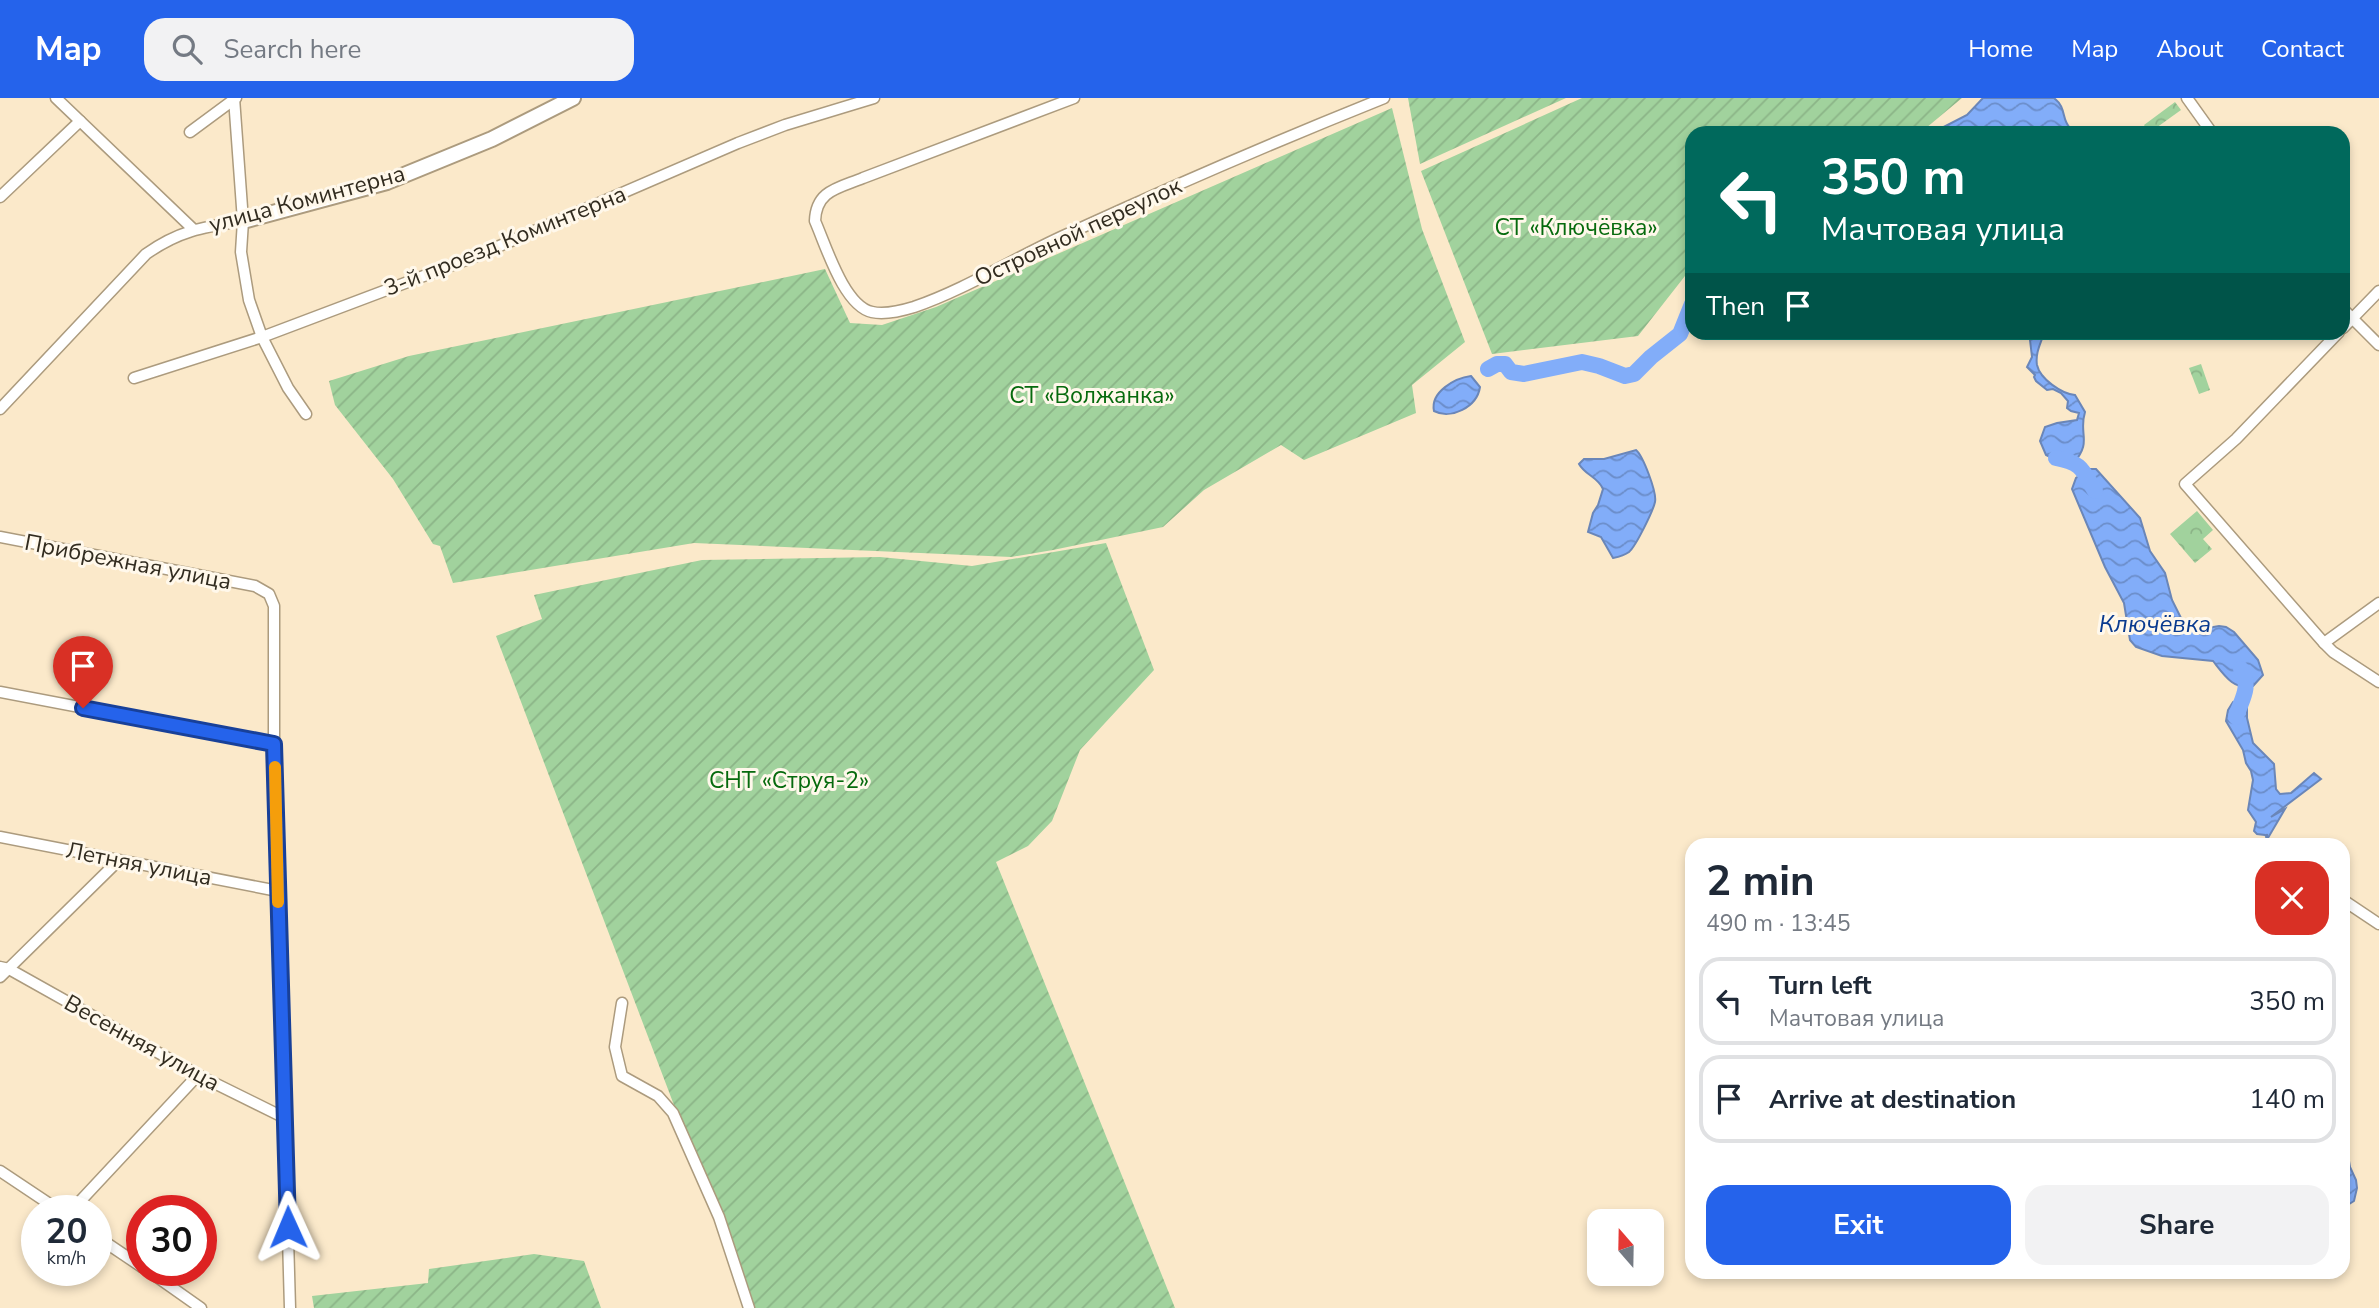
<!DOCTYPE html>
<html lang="en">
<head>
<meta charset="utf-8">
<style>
  :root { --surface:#fff; --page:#f2f2f3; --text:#1f2937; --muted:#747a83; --line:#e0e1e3; --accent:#2563eb }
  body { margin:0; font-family:"Nunito Sans",sans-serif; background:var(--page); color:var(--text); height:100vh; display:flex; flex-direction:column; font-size:26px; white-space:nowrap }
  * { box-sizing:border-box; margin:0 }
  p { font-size:23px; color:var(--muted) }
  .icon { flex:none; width:38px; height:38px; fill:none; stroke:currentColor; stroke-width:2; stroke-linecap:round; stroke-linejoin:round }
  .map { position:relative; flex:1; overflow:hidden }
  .sheet { position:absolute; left:1685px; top:740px; width:665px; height:441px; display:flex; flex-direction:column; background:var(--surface); border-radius:21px; box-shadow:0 4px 10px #0003 }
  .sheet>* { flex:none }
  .top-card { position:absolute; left:1685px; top:28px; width:665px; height:214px; border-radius:21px; box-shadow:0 4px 10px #0003; background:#00695c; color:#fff; overflow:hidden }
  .needle { width:46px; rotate:340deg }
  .controls { position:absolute; left:1587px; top:1111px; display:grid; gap:14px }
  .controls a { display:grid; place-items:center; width:77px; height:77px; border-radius:14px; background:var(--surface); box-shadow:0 4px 10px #0003; font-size:35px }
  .speed { position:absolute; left:21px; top:1097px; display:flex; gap:14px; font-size:35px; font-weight:700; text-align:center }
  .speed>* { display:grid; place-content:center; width:91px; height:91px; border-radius:50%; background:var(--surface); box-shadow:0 4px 10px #0003; line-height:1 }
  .speed small { font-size:18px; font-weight:400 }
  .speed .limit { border:10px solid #d22; background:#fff; color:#111 }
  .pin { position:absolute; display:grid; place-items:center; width:60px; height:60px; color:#fff; margin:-72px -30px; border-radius:50% 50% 50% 0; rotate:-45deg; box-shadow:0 0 7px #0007 }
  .pin .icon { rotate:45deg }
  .me { position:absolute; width:77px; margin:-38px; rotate:359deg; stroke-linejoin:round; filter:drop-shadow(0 0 5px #0008) }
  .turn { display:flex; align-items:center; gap:24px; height:147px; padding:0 21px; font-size:32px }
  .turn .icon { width:91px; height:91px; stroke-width:2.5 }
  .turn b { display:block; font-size:49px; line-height:60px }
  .then { display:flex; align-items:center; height:66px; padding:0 21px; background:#0003; gap:14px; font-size:26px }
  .round { display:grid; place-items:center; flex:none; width:74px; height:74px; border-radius:21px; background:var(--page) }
  .overview { display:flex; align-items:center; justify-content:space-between; height:119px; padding:0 21px }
  h1 { font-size:42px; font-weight:700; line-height:52px }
  .cta { display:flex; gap:14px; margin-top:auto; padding:14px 21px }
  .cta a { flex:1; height:80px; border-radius:21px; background:var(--accent); color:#fff; font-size:28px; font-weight:700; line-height:80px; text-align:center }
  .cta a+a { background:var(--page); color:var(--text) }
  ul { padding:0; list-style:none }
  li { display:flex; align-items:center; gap:21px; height:88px; margin:0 14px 10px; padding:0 7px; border:4px solid var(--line); border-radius:21px }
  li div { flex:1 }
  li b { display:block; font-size:26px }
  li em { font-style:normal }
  header { display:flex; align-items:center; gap:42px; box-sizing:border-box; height:98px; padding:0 35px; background:var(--accent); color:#fff }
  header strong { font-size:33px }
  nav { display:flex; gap:38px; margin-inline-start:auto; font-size:24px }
  .search { width:490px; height:63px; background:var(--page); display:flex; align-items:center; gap:18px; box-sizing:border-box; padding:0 24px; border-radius:21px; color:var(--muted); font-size:26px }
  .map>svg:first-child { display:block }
</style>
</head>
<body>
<header>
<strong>Map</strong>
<div class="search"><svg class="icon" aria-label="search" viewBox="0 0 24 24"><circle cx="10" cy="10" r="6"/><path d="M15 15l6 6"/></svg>Search here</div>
<nav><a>Home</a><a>Map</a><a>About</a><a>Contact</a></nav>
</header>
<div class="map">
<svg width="2379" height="1210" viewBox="0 0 2379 1210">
  <defs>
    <pattern id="forest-crowns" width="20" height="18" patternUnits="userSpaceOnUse" patternTransform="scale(1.75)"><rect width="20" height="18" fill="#a1d29d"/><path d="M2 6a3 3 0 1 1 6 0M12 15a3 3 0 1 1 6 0" fill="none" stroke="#8bb487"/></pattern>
    <pattern id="garden-furrows" width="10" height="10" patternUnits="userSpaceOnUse" patternTransform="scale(1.75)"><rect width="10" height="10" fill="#a1d29d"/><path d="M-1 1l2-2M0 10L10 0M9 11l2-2" fill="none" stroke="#8bb487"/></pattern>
    <pattern id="water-waves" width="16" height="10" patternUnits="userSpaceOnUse" patternTransform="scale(1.75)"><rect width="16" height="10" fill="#82adf9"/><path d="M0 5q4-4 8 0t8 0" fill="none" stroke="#6b8dc9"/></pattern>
  </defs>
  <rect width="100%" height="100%" fill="#fbe9ca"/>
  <g fill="url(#forest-crowns)">
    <path d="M 2175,4 L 2181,12 L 2149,35 L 2144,27 Z"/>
    <path d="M 2201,266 L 2210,292 L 2199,296 L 2189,270 Z"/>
    <path d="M 2197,413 L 2213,432 L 2203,441 L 2212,451 L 2195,465 L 2170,436 Z"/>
  </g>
  <g fill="url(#garden-furrows)">
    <path d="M 1408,0 L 1566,0 L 1420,66 Z"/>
    <path d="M 1582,0 L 1962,0 L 1920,35 L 1692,35 L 1692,169 L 1638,238 L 1492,256 L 1421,73 Z"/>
    <path d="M 1392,10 L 1422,131 L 1465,244 L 1412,287 L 1416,315 L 1304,362 L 1281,347 L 1204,392 L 1163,429 L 1053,452 L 1011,459 L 694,445 L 453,485 L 440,448 L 433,446 L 393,381 L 335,307 L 329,283 L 409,258 L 825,171 L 850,225 L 882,227 L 936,209 Z"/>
    <path d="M 1106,445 L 1154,572 L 1080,652 L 1052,723 L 1028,748 L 996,764 L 1175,1210 L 751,1210 L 496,538 L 542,521 L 534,497 L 702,462 L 880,459 L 972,468 Z"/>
    <path d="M 534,1156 L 584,1163 L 601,1210 L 314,1210 L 312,1198 L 428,1185 L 429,1171 Z"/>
  </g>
  <g fill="url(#water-waves)" stroke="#6a86b8" stroke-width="2">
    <path d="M 1983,0 L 2054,0 C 2067,10 2061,21 2070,30 L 2069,35 L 2015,35 L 2003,32 L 1991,35 L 1932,35 L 1967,17 Z"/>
    <path d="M 2038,235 L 2044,235 C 2041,245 2035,255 2037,267 C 2040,281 2062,296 2075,297 L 2085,314 C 2078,337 2093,343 2073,366 L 2069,364 L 2064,366 L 2046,357 L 2040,343 L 2045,329 L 2057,325 L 2077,322 L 2079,315 L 2071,313 L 2067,310 L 2068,303 L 2061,295 L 2053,291 L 2047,292 L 2036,283 L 2034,279 L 2035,277 L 2027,269 L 2032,259 L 2030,242 L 2036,240 Z"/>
    <path d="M 1471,278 L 1480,289 C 1477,309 1451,322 1434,313 C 1430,294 1455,280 1471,278 Z"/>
    <path d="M 1636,352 C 1643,358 1657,394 1655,404 C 1653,413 1636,448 1629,454 C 1625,457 1618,459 1613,460 L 1601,439 L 1588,434 L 1593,415 L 1598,407 L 1603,391 C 1598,379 1585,377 1579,366 L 1584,361 L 1604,361 Z"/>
    <path d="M 2090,371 L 2096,371 L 2140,420 L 2150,453 L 2165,475 L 2172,502 L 2181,520 L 2195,529 L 2202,531 L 2219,528 L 2226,529 L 2234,534 L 2258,562 L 2263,577 L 2253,588 C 2234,593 2224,577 2213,563 L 2162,558 L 2136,549 L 2130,542 L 2124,505 L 2105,469 L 2072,391 L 2076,380 Z"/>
    <path d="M 2244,600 L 2247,602 L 2247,620 L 2253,645 L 2274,666 L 2276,691 L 2280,696 L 2291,695 L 2314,675 L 2321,681 L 2271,719 L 2285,711 L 2268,740 L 2265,737 L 2257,736 L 2254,733 L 2256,724 L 2248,712 L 2253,682 L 2251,673 L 2246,665 L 2243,652 L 2226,623 L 2228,612 L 2233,604 Z"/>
    <path d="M 2343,1045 L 2348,1057 L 2350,1069 L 2356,1082 L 2357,1090 L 2354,1103 L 2343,1110 Z"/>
  </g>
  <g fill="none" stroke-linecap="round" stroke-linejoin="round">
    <path stroke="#6a86b8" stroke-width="2.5" d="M 2265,747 L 2267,737"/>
    <g stroke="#82adf9" stroke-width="16">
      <path d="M 1488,271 L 1497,266 L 1505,266 L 1511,274 L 1524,276 L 1582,264 L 1599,268 L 1625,278 L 1634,276 L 1651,259 L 1680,236 L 1692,206"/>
      <path d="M 2056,360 C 2082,365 2082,371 2095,393"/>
      <path d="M 2236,619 C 2241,602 2252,589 2241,571"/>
    </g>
    <defs>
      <g id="street">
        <path d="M 56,0 L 193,131"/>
        <path d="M 234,0 L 243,123 L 241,154 L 249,202 L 262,239 L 288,290 L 306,316"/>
        <path d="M 1074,0 L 863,80 C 839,90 816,92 815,123 C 826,148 844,208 872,214 C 885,217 901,213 914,209 C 969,190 1019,157 1072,134 C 1175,87 1279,42 1384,0"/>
        <path d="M 2187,0 L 2212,35"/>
        <path d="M 190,34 L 236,0"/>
        <path d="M 0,99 L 80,23"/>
        <path d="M 2343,211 L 2379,247"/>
        <path d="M 2343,230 L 2379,193"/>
        <path d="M 2339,234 L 2236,341 L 2185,386 L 2324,545 L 2333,554 L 2379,584"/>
        <path d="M 134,280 L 262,239 L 474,159 L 738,45 L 785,27 L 874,0"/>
        <path d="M 0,311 L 146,156 C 180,132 204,129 243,123"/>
        <path d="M 0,439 L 255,488 L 269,496 L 274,508 L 274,646 L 290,1210"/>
        <path d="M 2324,545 L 2379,505"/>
        <path d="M 0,594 L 274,646"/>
        <path d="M 0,739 L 278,793"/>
        <path d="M 2343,802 L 2379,826"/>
        <path d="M 0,869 L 9,871 L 198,977 L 285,1020"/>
        <path d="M 0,879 L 118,763"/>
        <path d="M 622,905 L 615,949 L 622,978 L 658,998 L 673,1015 L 719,1119 L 749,1210"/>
        <path d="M 0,1073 L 60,1113"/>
        <path d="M 71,1113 L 198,977"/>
        <path d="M 96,1138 L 142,1169"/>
        <path d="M 147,1172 L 201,1210"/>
      </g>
      <path id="secondary" d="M 243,123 L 387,84 L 492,41 L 573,0"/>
    </defs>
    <use href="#street" stroke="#ac9b7e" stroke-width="13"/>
    <use href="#secondary" stroke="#ac9b7e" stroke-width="18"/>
    <use href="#street" stroke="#fff" stroke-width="10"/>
    <use href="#secondary" stroke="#fff" stroke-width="14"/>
  </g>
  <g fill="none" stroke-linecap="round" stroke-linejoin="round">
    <defs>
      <path id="route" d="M 83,610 L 274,646 L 288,1129"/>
    </defs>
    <use href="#route" stroke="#184099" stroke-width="18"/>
    <use href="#route" stroke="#2563eb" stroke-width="12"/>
    <path stroke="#f59e0b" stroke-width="12" d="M 275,669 L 278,804"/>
  </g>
  <g text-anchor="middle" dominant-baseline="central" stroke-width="6" stroke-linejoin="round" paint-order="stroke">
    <g font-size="23" fill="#322c20" stroke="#fff8eb">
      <text transform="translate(307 101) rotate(-15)">улица Коминтерна</text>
      <text transform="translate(1078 134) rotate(-25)">Островной переулок</text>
      <text transform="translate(505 143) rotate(-22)">3-й проезд Коминтерна</text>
      <text transform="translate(128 464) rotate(11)">Прибрежная улица</text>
      <text transform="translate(139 766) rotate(11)">Летняя улица</text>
      <text transform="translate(142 945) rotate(29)">Весенняя улица</text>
    </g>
    <g font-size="23" fill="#066a0d" stroke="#fff8eb">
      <text x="1576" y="129">СТ «Ключёвка»</text>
      <text x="1092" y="297">СТ «Волжанка»</text>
      <text x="789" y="682">СНТ «Струя-2»</text>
    </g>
    <g font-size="24" font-style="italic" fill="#093a8f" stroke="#fff8eb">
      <text x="2155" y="526">Ключёвка</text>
    </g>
  </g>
</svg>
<div class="controls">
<a><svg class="needle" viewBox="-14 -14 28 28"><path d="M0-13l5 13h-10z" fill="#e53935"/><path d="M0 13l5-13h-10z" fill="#747a83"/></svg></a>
</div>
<div class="speed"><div>20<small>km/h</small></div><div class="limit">30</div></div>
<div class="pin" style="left:83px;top:610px;background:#d93025"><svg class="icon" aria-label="arrive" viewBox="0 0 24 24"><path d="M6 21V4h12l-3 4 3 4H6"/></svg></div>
<svg class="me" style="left:288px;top:1129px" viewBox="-20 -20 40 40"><path d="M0-17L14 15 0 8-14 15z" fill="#2563eb" stroke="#fff" stroke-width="4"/></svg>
<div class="top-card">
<div class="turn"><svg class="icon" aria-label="left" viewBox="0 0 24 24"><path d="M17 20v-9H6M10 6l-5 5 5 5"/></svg><div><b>350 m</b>Мачтовая улица</div></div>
<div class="then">Then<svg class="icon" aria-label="arrive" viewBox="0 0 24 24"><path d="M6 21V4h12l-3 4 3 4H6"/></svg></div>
</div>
<section class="sheet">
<div class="overview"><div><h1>2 min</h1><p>490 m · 13:45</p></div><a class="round" style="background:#d93025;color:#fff"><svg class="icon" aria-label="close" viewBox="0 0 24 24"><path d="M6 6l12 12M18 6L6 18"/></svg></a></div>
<ul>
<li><svg class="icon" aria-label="left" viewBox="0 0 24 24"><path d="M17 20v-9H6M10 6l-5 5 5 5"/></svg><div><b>Turn left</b><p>Мачтовая улица</p></div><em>350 m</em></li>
<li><svg class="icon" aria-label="arrive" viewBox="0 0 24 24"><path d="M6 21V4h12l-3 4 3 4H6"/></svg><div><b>Arrive at destination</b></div><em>140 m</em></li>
</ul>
<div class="cta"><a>Exit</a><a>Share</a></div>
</section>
</div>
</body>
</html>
